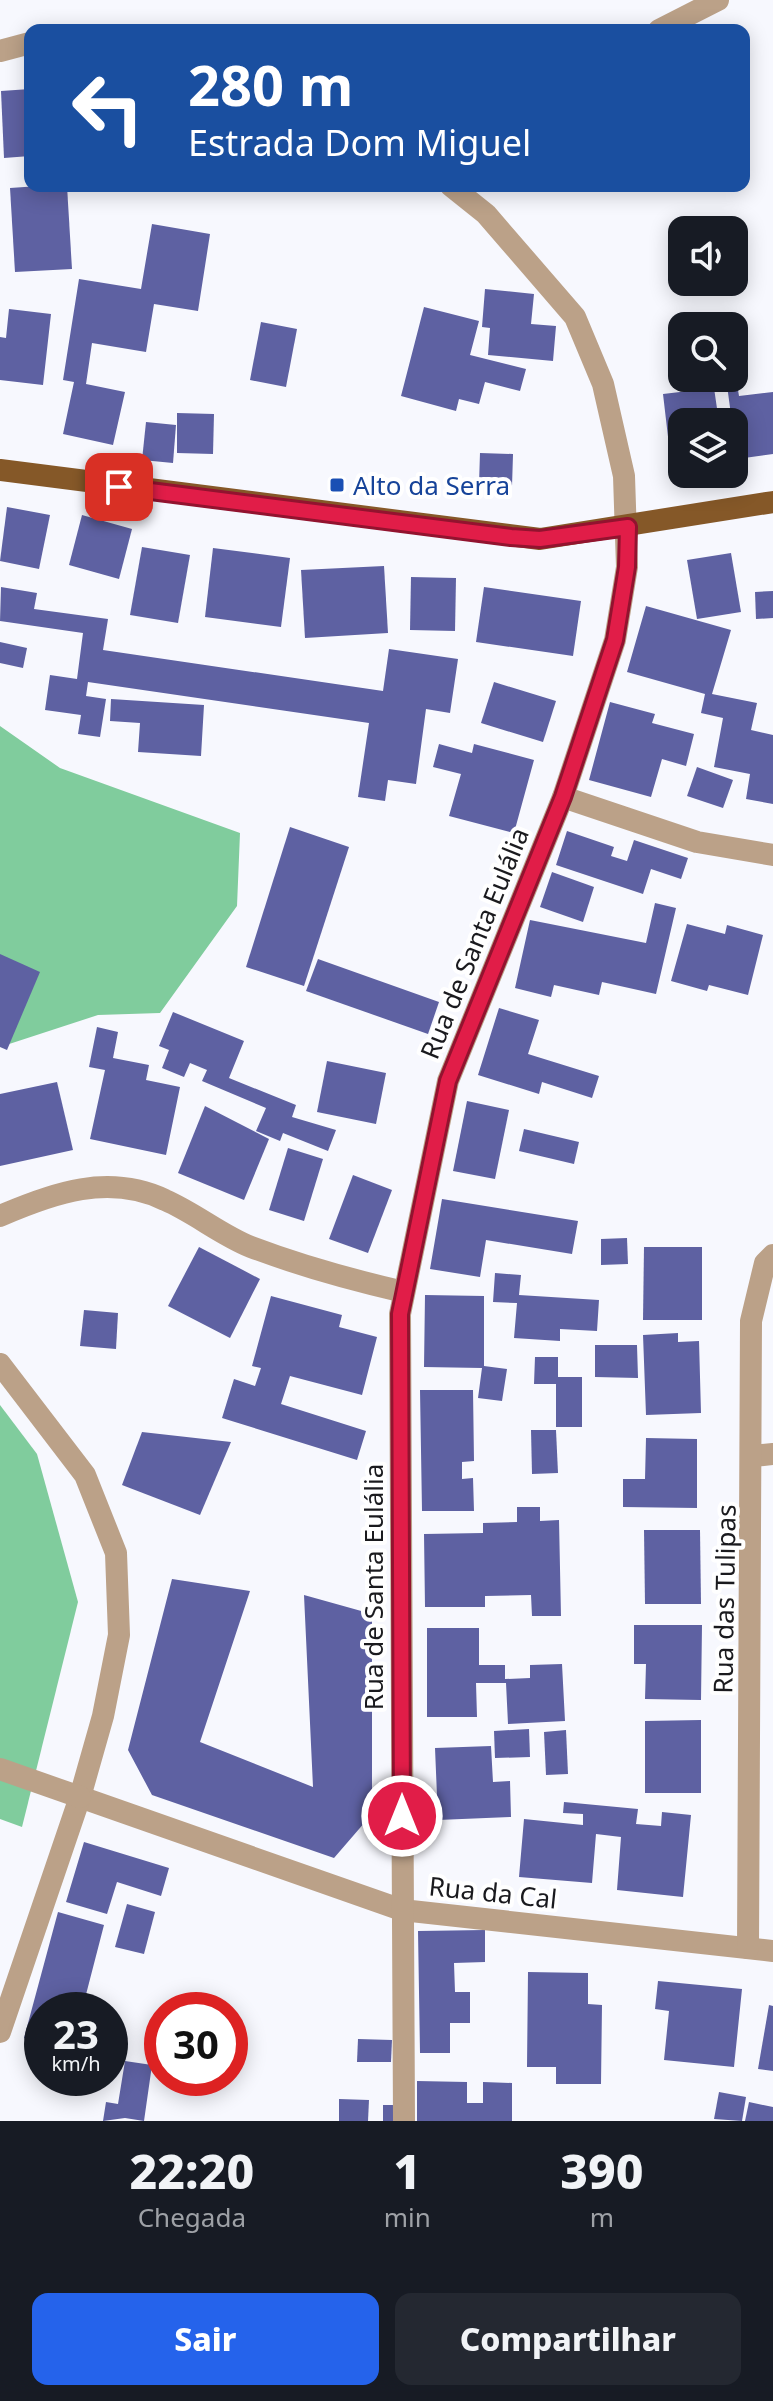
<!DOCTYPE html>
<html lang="pt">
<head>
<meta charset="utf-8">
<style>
  :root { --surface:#171b24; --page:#242831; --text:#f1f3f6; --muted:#9ea1a6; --accent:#2563eb }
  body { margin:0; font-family:"Noto Sans",sans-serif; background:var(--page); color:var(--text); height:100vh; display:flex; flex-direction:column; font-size:30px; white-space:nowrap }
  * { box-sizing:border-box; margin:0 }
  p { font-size:26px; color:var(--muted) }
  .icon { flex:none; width:44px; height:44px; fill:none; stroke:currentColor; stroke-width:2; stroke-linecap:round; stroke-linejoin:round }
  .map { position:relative; height:2121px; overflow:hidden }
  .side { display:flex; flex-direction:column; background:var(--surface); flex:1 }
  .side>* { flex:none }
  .banner { position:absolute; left:24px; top:24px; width:726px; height:168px; border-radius:16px; box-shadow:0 4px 20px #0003; background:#1a4fa0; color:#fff; overflow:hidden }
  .controls { position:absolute; left:668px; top:216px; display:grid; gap:16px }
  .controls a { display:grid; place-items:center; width:80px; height:80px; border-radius:16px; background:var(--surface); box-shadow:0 4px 20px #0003; font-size:40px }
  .speed { position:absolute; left:24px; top:1992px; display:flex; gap:16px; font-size:40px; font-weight:700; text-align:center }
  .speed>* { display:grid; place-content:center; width:104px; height:104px; border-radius:50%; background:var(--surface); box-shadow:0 4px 20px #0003; line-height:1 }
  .speed small { font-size:20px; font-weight:400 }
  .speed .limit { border:12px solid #d22; background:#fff; color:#111 }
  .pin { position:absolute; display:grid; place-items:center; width:68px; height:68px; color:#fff; margin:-34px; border-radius:16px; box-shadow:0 4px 12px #0006 }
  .me { position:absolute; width:88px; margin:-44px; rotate:0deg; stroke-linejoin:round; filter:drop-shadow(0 0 6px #0008) }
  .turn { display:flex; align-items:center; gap:28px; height:168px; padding:0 32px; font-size:36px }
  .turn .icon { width:104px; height:104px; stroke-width:2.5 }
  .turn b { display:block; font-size:56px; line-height:68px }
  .eta { display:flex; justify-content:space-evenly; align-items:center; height:136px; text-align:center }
  .eta b { font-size:48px; font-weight:800; line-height:56px }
  .action { display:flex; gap:16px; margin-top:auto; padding:16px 32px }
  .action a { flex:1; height:92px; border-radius:16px; background:var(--accent); color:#fff; font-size:32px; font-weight:800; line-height:92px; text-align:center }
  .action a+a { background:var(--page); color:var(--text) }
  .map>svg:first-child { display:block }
</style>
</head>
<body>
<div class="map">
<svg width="773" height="2121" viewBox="0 0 773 2121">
  <rect width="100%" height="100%" fill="#f7f8fe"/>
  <g fill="#80cc9d">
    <path d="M 0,726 L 60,768 L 240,833 L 237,906 L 160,1013 L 98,1015 L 0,1047 Z"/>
    <path d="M 0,1405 L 37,1454 L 78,1602 L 22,1827 L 0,1819 Z"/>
  </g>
  <g fill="#5e61a2">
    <path d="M 30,89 L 30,156 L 4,158 L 1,91 Z"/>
    <path d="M 39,186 L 67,186 L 72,269 L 15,272 L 10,188 Z"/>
    <path d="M 152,224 L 210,234 L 198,311 L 154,304 L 146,352 L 92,343 L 86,384 L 125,392 L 113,445 L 63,434 L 74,382 L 63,380 L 79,279 L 141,289 Z"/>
    <path d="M 485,289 L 534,294 L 531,324 L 556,326 L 553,361 L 488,355 L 490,328 L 482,327 Z"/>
    <path d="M 424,307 L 479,321 L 470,355 L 526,369 L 520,391 L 485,382 L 479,404 L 459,399 L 456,411 L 401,396 Z"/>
    <path d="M 9,309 L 51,314 L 43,385 L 0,380 L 0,337 L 6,338 Z"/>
    <path d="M 261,322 L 297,329 L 286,387 L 250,380 Z"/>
    <path d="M 726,378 L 736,378 L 739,396 L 773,392 L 773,454 L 737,459 Z"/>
    <path d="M 714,388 L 719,422 L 682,422 L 682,470 L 672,471 L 663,394 Z"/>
    <path d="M 177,413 L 214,414 L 213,454 L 177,453 Z"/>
    <path d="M 146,422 L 176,425 L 173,463 L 142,460 Z"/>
    <path d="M 480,453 L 513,454 L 512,486 L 479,484 Z"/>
    <path d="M 7,507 L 50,515 L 39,569 L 0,561 Z"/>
    <path d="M 82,515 L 132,529 L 119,579 L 69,565 Z"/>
    <path d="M 142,547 L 190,555 L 178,623 L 130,615 Z"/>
    <path d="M 213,548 L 290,558 L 281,627 L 205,617 Z"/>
    <path d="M 731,553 L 741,612 L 697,619 L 687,560 Z"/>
    <path d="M 384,566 L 388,633 L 305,638 L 301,570 Z"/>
    <path d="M 411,577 L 456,578 L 455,631 L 410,630 Z"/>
    <path d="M 1,587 L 37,593 L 34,609 L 108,619 L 103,650 L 383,691 L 389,649 L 458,659 L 450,713 L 426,709 L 416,784 L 388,780 L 385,801 L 358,797 L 369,723 L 88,682 L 86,696 L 106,699 L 100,737 L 78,734 L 81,715 L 45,710 L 50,675 L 77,679 L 83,633 L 0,621 Z"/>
    <path d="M 484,587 L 581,601 L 573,656 L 476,642 Z"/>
    <path d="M 773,591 L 773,618 L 756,619 L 755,592 Z"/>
    <path d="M 646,606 L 731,630 L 712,694 L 757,703 L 751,730 L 773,735 L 773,804 L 746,799 L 750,774 L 714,767 L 723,718 L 701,713 L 705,694 L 627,672 Z"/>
    <path d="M 0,642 L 27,648 L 23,668 L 0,663 Z"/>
    <path d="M 494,682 L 556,701 L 543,742 L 481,723 Z"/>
    <path d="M 111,699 L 204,705 L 201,756 L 138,752 L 140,723 L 110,721 Z"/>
    <path d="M 610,702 L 655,714 L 652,723 L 694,734 L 686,766 L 662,759 L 651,797 L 589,780 Z"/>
    <path d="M 439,744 L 472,753 L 474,744 L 534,760 L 514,833 L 449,816 L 461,774 L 433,767 Z"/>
    <path d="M 697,767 L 733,780 L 723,808 L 687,796 Z"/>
    <path d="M 290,827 L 349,847 L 304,986 L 246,967 Z"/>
    <path d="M 567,831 L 614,847 L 611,856 L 627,861 L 634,840 L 688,858 L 681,879 L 651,869 L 643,894 L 556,865 Z"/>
    <path d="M 552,872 L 594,887 L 583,922 L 540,907 Z"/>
    <path d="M 655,903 L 676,908 L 656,994 L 602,982 L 599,995 L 554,985 L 551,997 L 515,988 L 530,920 L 646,943 Z"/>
    <path d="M 687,924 L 725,934 L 727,925 L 763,935 L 748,995 L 709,985 L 707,991 L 671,981 Z"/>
    <path d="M 0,954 L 40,972 L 7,1050 L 0,1047 Z"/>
    <path d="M 318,959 L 439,1002 L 428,1034 L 306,991 Z"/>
    <path d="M 499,1008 L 539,1020 L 528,1054 L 599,1076 L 592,1098 L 542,1082 L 539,1094 L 478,1075 Z"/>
    <path d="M 173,1012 L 244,1041 L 229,1078 L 296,1105 L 292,1117 L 336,1130 L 328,1151 L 283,1133 L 280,1141 L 256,1131 L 266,1108 L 202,1081 L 207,1070 L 190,1063 L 184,1077 L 162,1068 L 169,1050 L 159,1046 Z"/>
    <path d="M 97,1027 L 118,1032 L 113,1058 L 149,1065 L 146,1080 L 180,1087 L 166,1155 L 90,1139 L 105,1070 L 89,1067 Z"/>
    <path d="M 327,1061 L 386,1073 L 376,1124 L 317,1112 Z"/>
    <path d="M 57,1082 L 73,1150 L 0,1166 L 0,1094 Z"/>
    <path d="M 467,1101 L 509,1110 L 495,1179 L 453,1171 Z"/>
    <path d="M 205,1106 L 269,1139 L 244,1200 L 178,1173 Z"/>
    <path d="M 524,1129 L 579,1142 L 574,1164 L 519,1151 Z"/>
    <path d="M 288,1148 L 323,1159 L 304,1221 L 269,1210 Z"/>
    <path d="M 353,1175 L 392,1190 L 368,1253 L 329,1239 Z"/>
    <path d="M 442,1199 L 578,1221 L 572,1254 L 486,1240 L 480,1277 L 430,1269 Z"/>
    <path d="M 627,1238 L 628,1264 L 601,1265 L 601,1239 Z"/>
    <path d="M 199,1247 L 260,1279 L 230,1338 L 168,1306 Z"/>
    <path d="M 644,1247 L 702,1247 L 702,1320 L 643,1320 Z"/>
    <path d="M 495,1273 L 521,1275 L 519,1295 L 599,1300 L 597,1331 L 560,1329 L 560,1341 L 514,1338 L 517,1303 L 493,1302 Z"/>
    <path d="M 425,1295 L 484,1296 L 484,1366 L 507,1369 L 502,1401 L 478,1398 L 482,1368 L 424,1367 Z"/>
    <path d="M 271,1296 L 342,1315 L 339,1327 L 377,1337 L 362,1395 L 290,1376 L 281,1404 L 366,1431 L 357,1460 L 222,1418 L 234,1379 L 255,1386 L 261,1368 L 252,1366 Z"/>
    <path d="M 84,1310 L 118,1313 L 116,1349 L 80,1346 Z"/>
    <path d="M 678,1333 L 678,1342 L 699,1341 L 701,1413 L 646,1415 L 643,1335 Z"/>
    <path d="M 595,1345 L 637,1345 L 638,1378 L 595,1377 Z"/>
    <path d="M 535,1357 L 558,1357 L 558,1377 L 582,1377 L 582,1427 L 556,1427 L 556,1384 L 534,1384 Z"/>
    <path d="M 420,1390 L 473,1390 L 474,1461 L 462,1462 L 462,1479 L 473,1478 L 474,1511 L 422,1511 Z"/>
    <path d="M 531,1430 L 556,1430 L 558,1473 L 532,1474 Z"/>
    <path d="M 142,1432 L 231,1442 L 200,1515 L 122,1485 Z"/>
    <path d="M 646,1438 L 697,1439 L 697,1508 L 623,1507 L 623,1479 L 645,1479 Z"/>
    <path d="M 517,1507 L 540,1507 L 540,1521 L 559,1520 L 561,1616 L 532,1616 L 531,1595 L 485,1596 L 485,1607 L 425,1607 L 424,1534 L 483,1533 L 483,1523 L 517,1522 Z"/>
    <path d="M 644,1530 L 700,1530 L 701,1604 L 645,1604 Z"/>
    <path d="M 172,1579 L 250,1591 L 200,1742 L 313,1787 L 304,1595 L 372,1614 L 372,1814 L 334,1858 L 152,1795 L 128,1750 Z"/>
    <path d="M 634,1625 L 702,1625 L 701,1700 L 645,1699 L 646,1664 L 634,1664 Z"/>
    <path d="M 427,1628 L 479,1628 L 479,1665 L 505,1665 L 505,1679 L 530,1678 L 530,1665 L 562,1664 L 565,1721 L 508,1724 L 506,1683 L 476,1683 L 477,1717 L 427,1717 Z"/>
    <path d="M 701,1720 L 701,1793 L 645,1793 L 645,1721 Z"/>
    <path d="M 529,1729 L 530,1757 L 495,1758 L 494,1731 Z"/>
    <path d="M 566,1730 L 568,1774 L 546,1775 L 544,1732 Z"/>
    <path d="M 491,1746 L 493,1782 L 510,1781 L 511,1817 L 438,1820 L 435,1748 Z"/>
    <path d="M 564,1802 L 638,1809 L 636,1824 L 661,1826 L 662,1812 L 691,1815 L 683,1897 L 617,1890 L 621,1837 L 596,1834 L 592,1883 L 519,1877 L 524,1819 L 583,1825 L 583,1814 L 563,1813 Z"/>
    <path d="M 84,1842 L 169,1868 L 161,1896 L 117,1882 L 107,1914 L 66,1902 Z"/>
    <path d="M 127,1904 L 155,1912 L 144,1954 L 115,1947 Z"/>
    <path d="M 58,1912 L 104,1925 L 82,2010 L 42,2010 L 42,2042 L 24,2038 Z"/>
    <path d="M 485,1930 L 485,1962 L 454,1963 L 455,1992 L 470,1992 L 470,2023 L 450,2023 L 450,2053 L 420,2053 L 418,1931 Z"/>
    <path d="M 528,1972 L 588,1973 L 588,2004 L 602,2005 L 601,2084 L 556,2084 L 556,2067 L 527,2067 Z"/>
    <path d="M 658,1981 L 742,1989 L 734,2067 L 664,2060 L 669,2011 L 655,2009 Z"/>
    <path d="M 769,2005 L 773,2006 L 773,2071 L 758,2069 Z"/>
    <path d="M 358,2039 L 392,2040 L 391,2062 L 357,2062 Z"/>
    <path d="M 125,2061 L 152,2065 L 144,2121 L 125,2118 L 103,2121 L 106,2102 L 118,2104 Z"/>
    <path d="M 417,2081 L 467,2082 L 467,2103 L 483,2103 L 483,2082 L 512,2083 L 512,2121 L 417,2121 Z"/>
    <path d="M 719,2092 L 746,2097 L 742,2121 L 714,2119 Z"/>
    <path d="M 339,2099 L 369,2100 L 368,2121 L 339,2121 Z"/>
    <path d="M 749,2102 L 773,2107 L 773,2121 L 745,2121 Z"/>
    <rect x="383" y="2105" width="10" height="16"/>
  </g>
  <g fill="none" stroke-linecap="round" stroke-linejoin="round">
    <g stroke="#bba188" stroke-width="22">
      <path d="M 563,797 L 697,842 L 773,855"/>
      <path d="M 0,1216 C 53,1193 109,1173 165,1200 C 195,1213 221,1235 251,1247 C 301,1266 352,1280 404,1292"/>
      <path d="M 753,1456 L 773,1454"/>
      <path d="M 80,1797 L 402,1910 L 773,1951"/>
      <path d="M 748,1948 L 751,1321 L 765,1263 L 773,1255"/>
      <path d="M 404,2121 L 400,1314 L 448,1081 L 563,797 L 615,640 L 627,567 L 624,476 L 603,384 L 575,317 L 486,214 L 451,186"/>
    </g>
    <g stroke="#bba188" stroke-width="22">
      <path d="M 659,30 L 718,0"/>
      <path d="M 0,51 L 30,43"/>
      <path d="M 0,1364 L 85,1475 L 116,1553 L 119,1635 L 103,1716 L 80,1797 L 0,2032"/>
      <path d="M 0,1769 L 80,1797"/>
    </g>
    <path stroke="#855828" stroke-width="22" d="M 0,470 L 540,539 L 773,502"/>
  </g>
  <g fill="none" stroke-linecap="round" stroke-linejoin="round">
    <defs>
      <path id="route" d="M 119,487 L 511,537 L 540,539 L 628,527 L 627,567 L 615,640 L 563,797 L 448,1081 L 400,1314 L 402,1816"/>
    </defs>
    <use href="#route" stroke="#92132f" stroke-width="20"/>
    <use href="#route" stroke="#e11d48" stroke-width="14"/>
  </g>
  <rect fill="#1a4fb4" stroke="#fff" stroke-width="3" x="329" y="477" width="16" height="16" rx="4"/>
  <g text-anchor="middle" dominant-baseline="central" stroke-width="8" stroke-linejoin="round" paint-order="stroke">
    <g font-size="26" fill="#164399" stroke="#fff" text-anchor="start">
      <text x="353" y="485">Alto da Serra</text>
    </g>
    <g font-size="26" fill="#1a1a1e" stroke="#fff">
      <text transform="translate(474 943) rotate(-68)">Rua de Santa Eulália</text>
      <text transform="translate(373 1587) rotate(-90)">Rua de Santa Eulália</text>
      <text transform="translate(724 1599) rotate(-89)">Rua das Tulipas</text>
      <text transform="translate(493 1892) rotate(6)">Rua da Cal</text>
    </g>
  </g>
</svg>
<div class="controls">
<a><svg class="icon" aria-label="sound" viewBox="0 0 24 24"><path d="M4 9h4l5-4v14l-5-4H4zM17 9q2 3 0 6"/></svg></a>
<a><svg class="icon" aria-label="search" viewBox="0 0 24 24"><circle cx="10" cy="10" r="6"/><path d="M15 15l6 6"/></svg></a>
<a><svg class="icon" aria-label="layers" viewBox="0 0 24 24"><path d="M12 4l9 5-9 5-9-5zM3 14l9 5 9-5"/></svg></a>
</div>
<div class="speed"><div>23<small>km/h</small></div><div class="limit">30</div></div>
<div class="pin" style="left:119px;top:487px;background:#d93025"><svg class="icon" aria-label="arrive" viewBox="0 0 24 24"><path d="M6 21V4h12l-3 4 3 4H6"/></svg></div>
<svg class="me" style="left:402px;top:1816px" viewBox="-20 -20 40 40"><circle r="17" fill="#e11d48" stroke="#fff" stroke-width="3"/><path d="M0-11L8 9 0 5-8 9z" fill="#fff"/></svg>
<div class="banner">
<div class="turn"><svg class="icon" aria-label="left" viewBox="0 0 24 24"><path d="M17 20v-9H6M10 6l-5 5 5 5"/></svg><div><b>280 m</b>Estrada Dom Miguel</div></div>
</div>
</div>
<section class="side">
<div class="eta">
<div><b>22:20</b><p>Chegada</p></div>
<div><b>1</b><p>min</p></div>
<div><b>390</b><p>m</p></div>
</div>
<div class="action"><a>Sair</a><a>Compartilhar</a></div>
</section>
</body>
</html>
